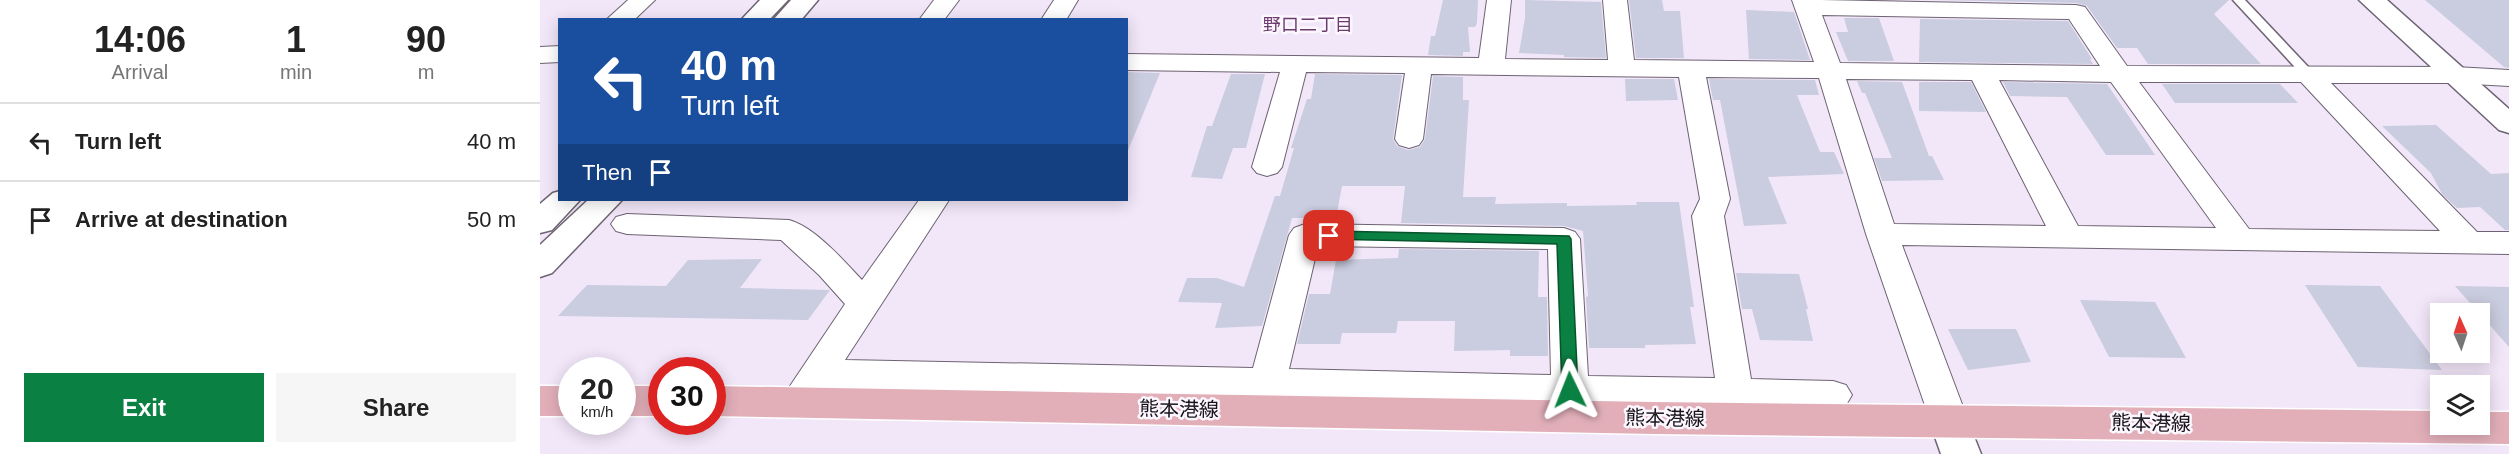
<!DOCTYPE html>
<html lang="en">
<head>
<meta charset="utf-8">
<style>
  :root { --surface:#fff; --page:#f6f6f6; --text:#222; --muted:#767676; --line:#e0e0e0; --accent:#0b8043 }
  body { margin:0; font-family:Helvetica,"Noto Sans JP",sans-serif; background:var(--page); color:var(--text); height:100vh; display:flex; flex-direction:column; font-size:22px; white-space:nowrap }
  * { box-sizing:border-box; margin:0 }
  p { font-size:20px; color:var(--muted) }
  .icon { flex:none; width:33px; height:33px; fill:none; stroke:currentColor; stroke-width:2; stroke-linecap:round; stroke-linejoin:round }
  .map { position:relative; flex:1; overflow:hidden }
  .details { display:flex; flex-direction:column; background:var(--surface); width:540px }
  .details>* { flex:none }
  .guide { position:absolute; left:18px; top:18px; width:570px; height:183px; border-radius:0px; box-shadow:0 3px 15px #0003; background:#1a4fa0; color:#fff; overflow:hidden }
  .needle { width:39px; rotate:357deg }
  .controls { position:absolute; left:1890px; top:303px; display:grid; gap:12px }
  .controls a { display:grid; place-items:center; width:60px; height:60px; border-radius:0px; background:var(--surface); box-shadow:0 3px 15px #0003; font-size:30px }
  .speed { position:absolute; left:18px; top:357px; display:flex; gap:12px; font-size:30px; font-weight:700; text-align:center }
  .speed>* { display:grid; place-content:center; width:78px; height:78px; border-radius:50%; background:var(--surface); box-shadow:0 3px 15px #0003; line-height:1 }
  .speed small { font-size:15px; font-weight:400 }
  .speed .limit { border:9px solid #d22; background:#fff; color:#111 }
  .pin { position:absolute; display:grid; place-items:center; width:51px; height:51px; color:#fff; margin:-26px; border-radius:12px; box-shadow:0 3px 9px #0006 }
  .me { position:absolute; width:66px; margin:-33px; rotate:358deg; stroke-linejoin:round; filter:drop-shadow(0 0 4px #0008) }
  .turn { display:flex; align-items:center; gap:21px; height:126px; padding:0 24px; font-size:27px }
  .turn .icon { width:78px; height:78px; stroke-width:2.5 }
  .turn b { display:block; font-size:42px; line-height:51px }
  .then { display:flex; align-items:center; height:57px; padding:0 24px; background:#0003; gap:12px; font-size:22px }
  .eta { display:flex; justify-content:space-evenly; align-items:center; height:102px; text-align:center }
  .eta b { font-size:36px; font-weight:700; line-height:42px }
  .primary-button { display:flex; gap:12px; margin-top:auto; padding:12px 24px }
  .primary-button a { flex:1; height:69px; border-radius:0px; background:var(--accent); color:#fff; font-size:24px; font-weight:700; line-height:69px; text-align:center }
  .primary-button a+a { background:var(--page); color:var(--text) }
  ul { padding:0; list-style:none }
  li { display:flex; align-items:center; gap:18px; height:78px; padding:0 24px; border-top:2px solid var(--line) }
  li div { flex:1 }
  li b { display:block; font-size:22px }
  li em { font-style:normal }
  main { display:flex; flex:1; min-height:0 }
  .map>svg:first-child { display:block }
</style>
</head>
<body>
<main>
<section class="details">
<div class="eta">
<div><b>14:06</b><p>Arrival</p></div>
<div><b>1</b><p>min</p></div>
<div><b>90</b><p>m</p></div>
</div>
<ul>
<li><svg class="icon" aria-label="left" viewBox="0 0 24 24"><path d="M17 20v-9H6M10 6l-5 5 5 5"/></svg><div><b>Turn left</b></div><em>40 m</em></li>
<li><svg class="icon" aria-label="arrive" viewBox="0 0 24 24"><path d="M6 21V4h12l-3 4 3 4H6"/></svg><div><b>Arrive at destination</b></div><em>50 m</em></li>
</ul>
<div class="primary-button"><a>Exit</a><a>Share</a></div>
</section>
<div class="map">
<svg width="1969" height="454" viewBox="0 0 1969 454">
  <rect width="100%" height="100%" fill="#f2e7f9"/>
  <g fill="#caccdf">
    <path d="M 903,0 L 938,0 L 937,23 L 935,27 L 928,27 L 930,52 L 923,52 L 923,56 L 888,55 L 891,36 L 895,36 Z"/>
    <path d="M 985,0 L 1061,2 L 1066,58 L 1024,57 L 1024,55 L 979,53 L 985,18 Z"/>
    <path d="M 1089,0 L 1122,0 L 1124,11 L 1140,11 L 1144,58 L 1096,58 Z"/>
    <path d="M 1396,0 L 1689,0 L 1674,14 L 1721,64 L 1608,64 L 1597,48 L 1577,48 L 1547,6 L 1536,3 Z"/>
    <path d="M 1885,0 L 1969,0 L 1969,68 L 1964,67 Z"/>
    <path d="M 1206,10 L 1254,12 L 1270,60 L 1209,59 Z"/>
    <path d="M 1304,18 L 1339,18 L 1354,61 L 1308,61 L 1296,32 L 1308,32 Z"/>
    <path d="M 1380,19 L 1528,21 L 1552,59 L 1550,59 L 1553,64 L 1379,62 Z"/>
    <path d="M 586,72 L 620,73 L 587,153 L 586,153 Z"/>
    <path d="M 691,74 L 725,74 L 706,148 L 693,148 L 682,179 L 651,177 L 667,126 L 672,126 Z"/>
    <path d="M 775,74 L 862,75 L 853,139 L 857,146 L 868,150 L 880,147 L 885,139 L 893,76 L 923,77 L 923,100 L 929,100 L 923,197 L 956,197 L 955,204 L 1027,203 L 1027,206 L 1097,205 L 1096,202 L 1139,202 L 1154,307 L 1150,307 L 1156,344 L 1105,345 L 1105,348 L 1049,348 L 1046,297 L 1048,296 L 1043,231 L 1024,226 L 861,223 L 865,186 L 802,186 L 796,218 L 752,218 L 722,326 L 675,328 L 682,303 L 638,302 L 647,278 L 677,278 L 704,287 L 735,196 L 740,196 L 754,148 L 751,148 L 767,99 L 771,99 Z"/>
    <path d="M 1085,79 L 1134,79 L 1138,100 L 1086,101 Z"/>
    <path d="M 1169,79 L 1275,80 L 1279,95 L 1257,95 L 1280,152 L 1294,152 L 1304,174 L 1228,177 L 1247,224 L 1204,226 L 1180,100 L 1173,100 Z"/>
    <path d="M 1317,81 L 1362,82 L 1389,156 L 1392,156 L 1404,180 L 1342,181 L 1334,158 L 1352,158 L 1325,93 L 1322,93 Z"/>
    <path d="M 1379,82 L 1431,82 L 1446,112 L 1379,111 Z"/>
    <path d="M 1463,82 L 1567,84 L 1615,155 L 1566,155 L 1527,97 L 1470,96 Z"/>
    <path d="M 1622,84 L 1740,84 L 1758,103 L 1635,103 Z"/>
    <path d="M 1896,125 L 1951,174 L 1969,173 L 1969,230 L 1965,230 L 1940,207 L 1917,208 L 1902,194 L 1891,173 L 1842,126 Z"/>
    <path d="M 859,249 L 999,251 L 998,297 L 1007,297 L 1008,356 L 970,356 L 970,350 L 914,351 L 915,321 L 858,321 L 856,333 L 802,333 L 800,344 L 757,344 L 769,294 L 790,294 L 796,260 L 858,258 Z"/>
    <path d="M 222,259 L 200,288 L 290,290 L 268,320 L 18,316 L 47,285 L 126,286 L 148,260 Z"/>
    <path d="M 1196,273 L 1259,274 L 1268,309 L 1266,309 L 1273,341 L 1220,340 L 1212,309 L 1202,309 Z"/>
    <path d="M 1765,285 L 1840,286 L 1902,370 L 1818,367 Z"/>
    <path d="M 1915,286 L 1969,287 L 1969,347 L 1940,314 Z"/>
    <path d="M 1540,300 L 1615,302 L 1646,358 L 1569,357 Z"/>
    <path d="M 1408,329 L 1476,329 L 1491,362 L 1428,370 Z"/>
  </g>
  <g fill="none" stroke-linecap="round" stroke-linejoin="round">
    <defs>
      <path id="service" d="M 1693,0 L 1705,0 L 1773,72 L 1775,75 L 1773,78 L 1765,78 Z"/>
      <g id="minor">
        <path d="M 88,0 L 115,0 L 94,20 L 66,20 Z"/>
        <path d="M 394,0 L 419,0 L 404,20 L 379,20 Z"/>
        <path d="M 514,0 L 538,0 L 526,20 L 501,20 Z"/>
        <path d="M 947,0 L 971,0 L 965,59 L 1068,60 L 1063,0 L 1087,0 L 1094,60 L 1274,62 L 1252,0 L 1281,0 L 1536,5 L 1545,7 L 1587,66 L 1915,67 L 1969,70 L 1969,86 L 1915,83 L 1791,83 L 1937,232 L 1969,232 L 1969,254 L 1362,245 L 1428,420 L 1422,431 L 1409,435 L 1396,431 L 1390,420 L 1326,234 L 1279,78 L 1166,77 L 1190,199 L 1184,216 L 1211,379 L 1293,381 L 1306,385 L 1312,395 L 1306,405 L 1293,409 L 287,387 C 278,400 269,401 255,396 L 250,386 L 305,304 L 279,275 L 241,240 L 87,234 L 76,231 L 71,224 L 76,217 L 87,214 L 249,220 C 275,227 304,261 322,280 L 379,200 L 409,200 L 305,360 L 713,368 L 749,235 L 754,228 L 765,224 L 1024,228 L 1035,232 L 1040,239 L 1048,376 L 1175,378 L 1152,216 L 1160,199 L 1139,77 L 891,74 L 883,139 L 879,145 L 869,148 L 859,145 L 855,139 L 865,73 L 766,72 L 742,167 L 737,173 L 727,176 L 717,173 L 712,167 L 740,72 L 586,70 L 586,54 L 939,58 ZM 1282,15 L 1529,19 L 1560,66 L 1300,63 ZM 1306,79 L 1432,80 L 1506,226 L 1354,224 ZM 1459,80 L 1571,82 L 1676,228 L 1538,226 ZM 1599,82 L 1761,82 L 1900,231 L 1709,229 ZM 778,246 L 1008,249 L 1011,375 L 749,369 Z"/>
        <path d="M 20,46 L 20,62 L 0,63 L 0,47 Z"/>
      </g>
      <g id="tertiary">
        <path d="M 1819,0 L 1847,0 L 1969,109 L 1969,133 L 1959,130 Z"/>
        <path d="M 1409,404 L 1423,409 L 1441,454 L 1401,454 L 1389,420 L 1395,409 Z"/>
      </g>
      <g id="secondary">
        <path d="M 220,0 L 248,0 L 229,20 L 201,20 Z"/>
        <path d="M 251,0 L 278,0 L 261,20 L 233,20 Z"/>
        <path d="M 20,191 L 20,200 L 40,200 L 12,230 L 0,233 L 0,204 L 13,193 Z"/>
        <path d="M 48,200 L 82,200 L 12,273 L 0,277 L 0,245 Z"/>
      </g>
      <g id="primary">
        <rect x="0" y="386" width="32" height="30"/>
        <rect x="82" y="386" width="40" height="30"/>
        <path d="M 172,386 L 1114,402 L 1900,411 L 1900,424 L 1940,424 L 1940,412 L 1969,412 L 1969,444 L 1114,434 L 172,416 Z"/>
      </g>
    </defs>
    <use href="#service" stroke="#6d6372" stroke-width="3"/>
    <use href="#minor" stroke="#6d6372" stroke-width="2"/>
    <use href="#tertiary" stroke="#6d6372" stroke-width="3"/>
    <use href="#secondary" stroke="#6d6372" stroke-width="3"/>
    <use href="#primary" stroke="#fff" stroke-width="3"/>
    <use href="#service" fill="#fff" fill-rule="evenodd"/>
    <use href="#minor" fill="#fff" fill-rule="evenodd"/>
    <use href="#tertiary" fill="#fff" fill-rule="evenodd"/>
    <use href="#secondary" fill="#fff" fill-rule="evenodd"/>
    <use href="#primary" fill="#e2afb9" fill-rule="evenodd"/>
  </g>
  <path fill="#0b8043" stroke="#07532c" stroke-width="1.5" d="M 789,231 L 1029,236 L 1031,239 L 1038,390 L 1036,394 L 1024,394 L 1022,390 L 1017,244 L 784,239 L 782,236 L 784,233 Z"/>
  <g text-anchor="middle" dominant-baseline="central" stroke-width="5" stroke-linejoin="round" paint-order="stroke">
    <g font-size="18" fill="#6c3b6e" stroke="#fcf7fe">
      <text x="768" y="25">野口二丁目</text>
    </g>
    <g font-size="20" fill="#171319" stroke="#fcf7fe">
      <text transform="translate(639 409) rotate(1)">熊本港線</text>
      <text transform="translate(1125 418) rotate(1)">熊本港線</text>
      <text transform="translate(1611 423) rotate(1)">熊本港線</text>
    </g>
  </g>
</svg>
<div class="controls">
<a><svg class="needle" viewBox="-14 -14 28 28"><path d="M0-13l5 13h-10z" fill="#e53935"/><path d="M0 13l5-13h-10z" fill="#767676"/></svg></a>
<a><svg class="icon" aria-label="layers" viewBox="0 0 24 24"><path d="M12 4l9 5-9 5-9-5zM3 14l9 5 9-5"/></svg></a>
</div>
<div class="speed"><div>20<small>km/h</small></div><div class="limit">30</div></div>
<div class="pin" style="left:789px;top:236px;background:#d93025"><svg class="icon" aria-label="arrive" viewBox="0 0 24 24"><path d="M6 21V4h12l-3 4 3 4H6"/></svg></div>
<svg class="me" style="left:1030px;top:390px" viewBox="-20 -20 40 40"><path d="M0-17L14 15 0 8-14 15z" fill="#0b8043" stroke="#fff" stroke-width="4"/></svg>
<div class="guide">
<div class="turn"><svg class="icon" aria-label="left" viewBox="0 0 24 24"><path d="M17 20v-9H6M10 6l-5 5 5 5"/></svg><div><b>40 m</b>Turn left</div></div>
<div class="then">Then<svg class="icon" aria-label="arrive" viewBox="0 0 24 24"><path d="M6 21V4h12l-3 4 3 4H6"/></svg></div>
</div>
</div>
</main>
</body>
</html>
